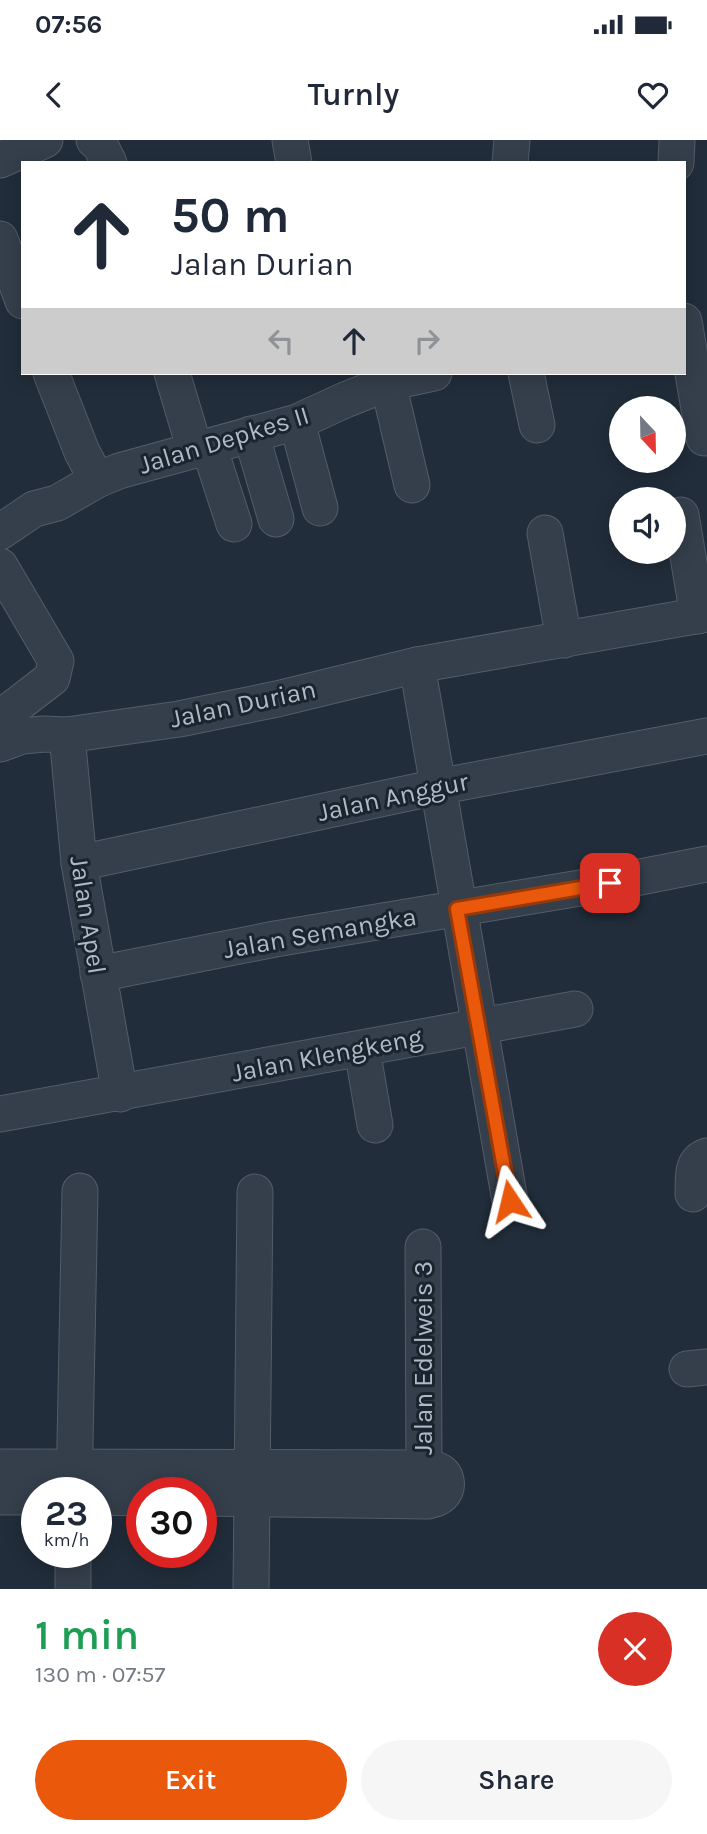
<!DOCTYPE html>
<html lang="en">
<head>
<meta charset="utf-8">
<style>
  :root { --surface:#fff; --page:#f6f6f7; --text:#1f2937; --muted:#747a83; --accent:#ea580c }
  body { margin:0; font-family:Karla,sans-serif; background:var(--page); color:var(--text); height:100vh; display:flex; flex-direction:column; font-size:26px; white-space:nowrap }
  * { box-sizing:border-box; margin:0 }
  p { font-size:23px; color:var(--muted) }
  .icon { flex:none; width:38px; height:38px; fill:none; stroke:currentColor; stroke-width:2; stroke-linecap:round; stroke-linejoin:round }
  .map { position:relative; height:1449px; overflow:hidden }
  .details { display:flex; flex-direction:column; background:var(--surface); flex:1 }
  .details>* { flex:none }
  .top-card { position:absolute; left:21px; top:21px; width:665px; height:214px; border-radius:0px; box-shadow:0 4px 18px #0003; background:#fff; color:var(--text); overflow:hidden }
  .needle { width:46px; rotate:158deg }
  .buttons { position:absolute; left:609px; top:256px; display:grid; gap:14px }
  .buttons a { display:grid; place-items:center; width:77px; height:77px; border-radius:50%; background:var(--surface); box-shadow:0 4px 18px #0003; font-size:35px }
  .speed { position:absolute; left:21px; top:1337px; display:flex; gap:14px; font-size:35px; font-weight:700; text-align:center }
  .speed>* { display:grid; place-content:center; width:91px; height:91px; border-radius:50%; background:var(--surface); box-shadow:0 4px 18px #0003; line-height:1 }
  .speed small { font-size:18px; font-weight:400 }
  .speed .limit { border:10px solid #d22; background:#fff; color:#111 }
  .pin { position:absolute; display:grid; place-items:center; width:60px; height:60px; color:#fff; margin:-30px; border-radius:14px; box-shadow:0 4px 10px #0006 }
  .me { position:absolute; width:77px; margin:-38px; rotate:350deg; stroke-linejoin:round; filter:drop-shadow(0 0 5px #0008) }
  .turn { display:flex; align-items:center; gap:24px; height:147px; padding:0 35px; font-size:32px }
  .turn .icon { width:91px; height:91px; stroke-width:2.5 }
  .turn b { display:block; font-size:49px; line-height:60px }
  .lanes { display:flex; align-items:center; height:66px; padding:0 35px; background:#0003; justify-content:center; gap:35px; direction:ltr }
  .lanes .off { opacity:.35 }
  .round { display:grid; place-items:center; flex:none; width:74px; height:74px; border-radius:37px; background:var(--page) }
  .head { display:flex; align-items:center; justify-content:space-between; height:119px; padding:0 35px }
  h1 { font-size:42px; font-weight:600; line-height:52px; color:#1e9e55 }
  .action { display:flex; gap:14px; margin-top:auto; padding:14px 35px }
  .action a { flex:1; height:80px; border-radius:42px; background:var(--accent); color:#fff; font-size:28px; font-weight:600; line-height:80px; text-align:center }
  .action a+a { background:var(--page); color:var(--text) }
  .status { display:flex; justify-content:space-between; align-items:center; height:49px; padding:0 35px; background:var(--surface); direction:ltr }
  .status svg { height:19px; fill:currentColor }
  header { display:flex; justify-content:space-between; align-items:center; height:91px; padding:0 35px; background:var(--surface); font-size:32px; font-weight:600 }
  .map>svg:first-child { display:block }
</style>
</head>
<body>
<div class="status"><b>07:56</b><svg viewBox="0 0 49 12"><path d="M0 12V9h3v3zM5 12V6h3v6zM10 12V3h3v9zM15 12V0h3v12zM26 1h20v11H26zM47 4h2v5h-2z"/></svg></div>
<header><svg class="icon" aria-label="back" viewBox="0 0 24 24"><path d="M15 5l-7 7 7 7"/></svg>Turnly<svg class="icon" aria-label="heart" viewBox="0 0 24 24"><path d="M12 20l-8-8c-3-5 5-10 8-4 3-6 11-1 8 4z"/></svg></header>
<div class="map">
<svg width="707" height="1449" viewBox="0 0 707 1449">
  <rect width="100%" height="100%" fill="#212d3a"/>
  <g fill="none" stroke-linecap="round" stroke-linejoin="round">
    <defs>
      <g id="minor">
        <path d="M 94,0 L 100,5 L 109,23"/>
        <path d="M 290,0 L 294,23"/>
        <path d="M 0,20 L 45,0"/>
        <path d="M 510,23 L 512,0"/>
        <path d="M 676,23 L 677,0"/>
        <path d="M 0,99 L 23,161"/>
        <path d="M 684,181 L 704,298"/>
        <path d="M 51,233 L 82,312 L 97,340"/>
        <path d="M 172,233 L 195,310"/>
        <path d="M 526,233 L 537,285"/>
        <path d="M 388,243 L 412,345"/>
        <path d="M 297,282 L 320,368"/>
        <path d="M 251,294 L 276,379"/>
        <path d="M 209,307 L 234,384"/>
        <path d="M 681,375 L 698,476"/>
        <path d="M 0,392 L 34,369 L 57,363 L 97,340 L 119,331 L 297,282 L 345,260 L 388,243 L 434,233"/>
        <path d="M 545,393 L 564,500"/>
        <path d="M 0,426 L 56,521 L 52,538 L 0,578"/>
        <path d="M 417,525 L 510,1061"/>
        <path d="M 67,595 L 79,723 L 120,954"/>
        <path d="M 0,604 L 22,596 L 44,594 L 67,595 L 179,579 L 277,559 L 417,525 L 707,474"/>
        <path d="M 79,723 L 437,647 L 707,596"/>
        <path d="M 98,834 L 275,799 L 610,743 L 707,724"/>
        <path d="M 362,909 L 375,985"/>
        <path d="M 0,974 L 575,869"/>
        <path d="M 693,1054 C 694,1038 690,1022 707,1016"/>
        <path d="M 423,1107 L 424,1329"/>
        <path d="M 687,1229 L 707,1227"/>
        <path d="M 0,1327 L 429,1328 C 437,1329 444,1331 446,1340 C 451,1366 406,1368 415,1336 L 424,1329"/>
        <path d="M 74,1353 L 80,1051"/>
        <path d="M 0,1357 L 37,1357"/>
        <path d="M 96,1357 L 142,1358"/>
        <path d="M 201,1358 L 428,1361"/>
        <path d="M 73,1449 L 73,1412"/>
        <path d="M 251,1449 L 255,1052"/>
      </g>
    </defs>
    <use href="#minor" stroke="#535d68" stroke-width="37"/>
    <use href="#minor" stroke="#353f4b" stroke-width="35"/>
  </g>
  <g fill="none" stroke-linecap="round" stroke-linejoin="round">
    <defs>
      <path id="route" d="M 510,1061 L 457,769 L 610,743"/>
    </defs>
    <use href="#route" stroke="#983908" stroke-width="18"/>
    <use href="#route" stroke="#ea580c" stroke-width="12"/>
  </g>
  <g text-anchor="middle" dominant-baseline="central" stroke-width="6" stroke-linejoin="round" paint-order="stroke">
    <g font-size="26" fill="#b0bac7" stroke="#1a242f">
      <text transform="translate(224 300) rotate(-17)">Jalan Depkes II</text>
      <text transform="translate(243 564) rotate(-12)">Jalan Durian</text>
      <text transform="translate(393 657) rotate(-12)">Jalan Anggur</text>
      <text transform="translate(88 775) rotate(81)">Jalan Apel</text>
      <text transform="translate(320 793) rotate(-10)">Jalan Semangka</text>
      <text transform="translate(327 915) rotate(-11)">Jalan Klengkeng</text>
      <text transform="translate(423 1218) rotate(-90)">Jalan Edelweis 3</text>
    </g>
  </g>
</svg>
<div class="buttons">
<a><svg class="needle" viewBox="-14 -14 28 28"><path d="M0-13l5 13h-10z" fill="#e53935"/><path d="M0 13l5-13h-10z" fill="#747a83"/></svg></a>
<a><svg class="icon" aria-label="sound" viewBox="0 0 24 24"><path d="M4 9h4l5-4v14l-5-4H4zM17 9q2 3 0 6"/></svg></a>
</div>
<div class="speed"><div>23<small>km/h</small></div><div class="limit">30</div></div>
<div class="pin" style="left:610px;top:743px;background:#d93025"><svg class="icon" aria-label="arrive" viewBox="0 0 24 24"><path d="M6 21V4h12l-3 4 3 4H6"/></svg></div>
<svg class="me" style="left:510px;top:1061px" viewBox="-20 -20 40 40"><path d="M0-17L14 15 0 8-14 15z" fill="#ea580c" stroke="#fff" stroke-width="4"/></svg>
<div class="top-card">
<div class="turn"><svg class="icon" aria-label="ahead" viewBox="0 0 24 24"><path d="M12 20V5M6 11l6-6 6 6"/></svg><div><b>50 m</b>Jalan Durian</div></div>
<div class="lanes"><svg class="icon off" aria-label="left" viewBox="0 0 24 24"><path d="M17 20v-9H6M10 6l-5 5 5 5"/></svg><svg class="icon" aria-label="ahead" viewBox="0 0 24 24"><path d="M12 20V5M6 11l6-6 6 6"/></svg><svg class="icon off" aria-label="right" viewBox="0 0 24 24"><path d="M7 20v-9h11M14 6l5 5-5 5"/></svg></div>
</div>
</div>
<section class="details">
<div class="head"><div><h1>1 min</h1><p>130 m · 07:57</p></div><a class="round" style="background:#d93025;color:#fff"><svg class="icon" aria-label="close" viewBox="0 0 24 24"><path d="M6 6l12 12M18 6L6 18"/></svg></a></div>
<div class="action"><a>Exit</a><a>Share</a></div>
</section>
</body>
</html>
